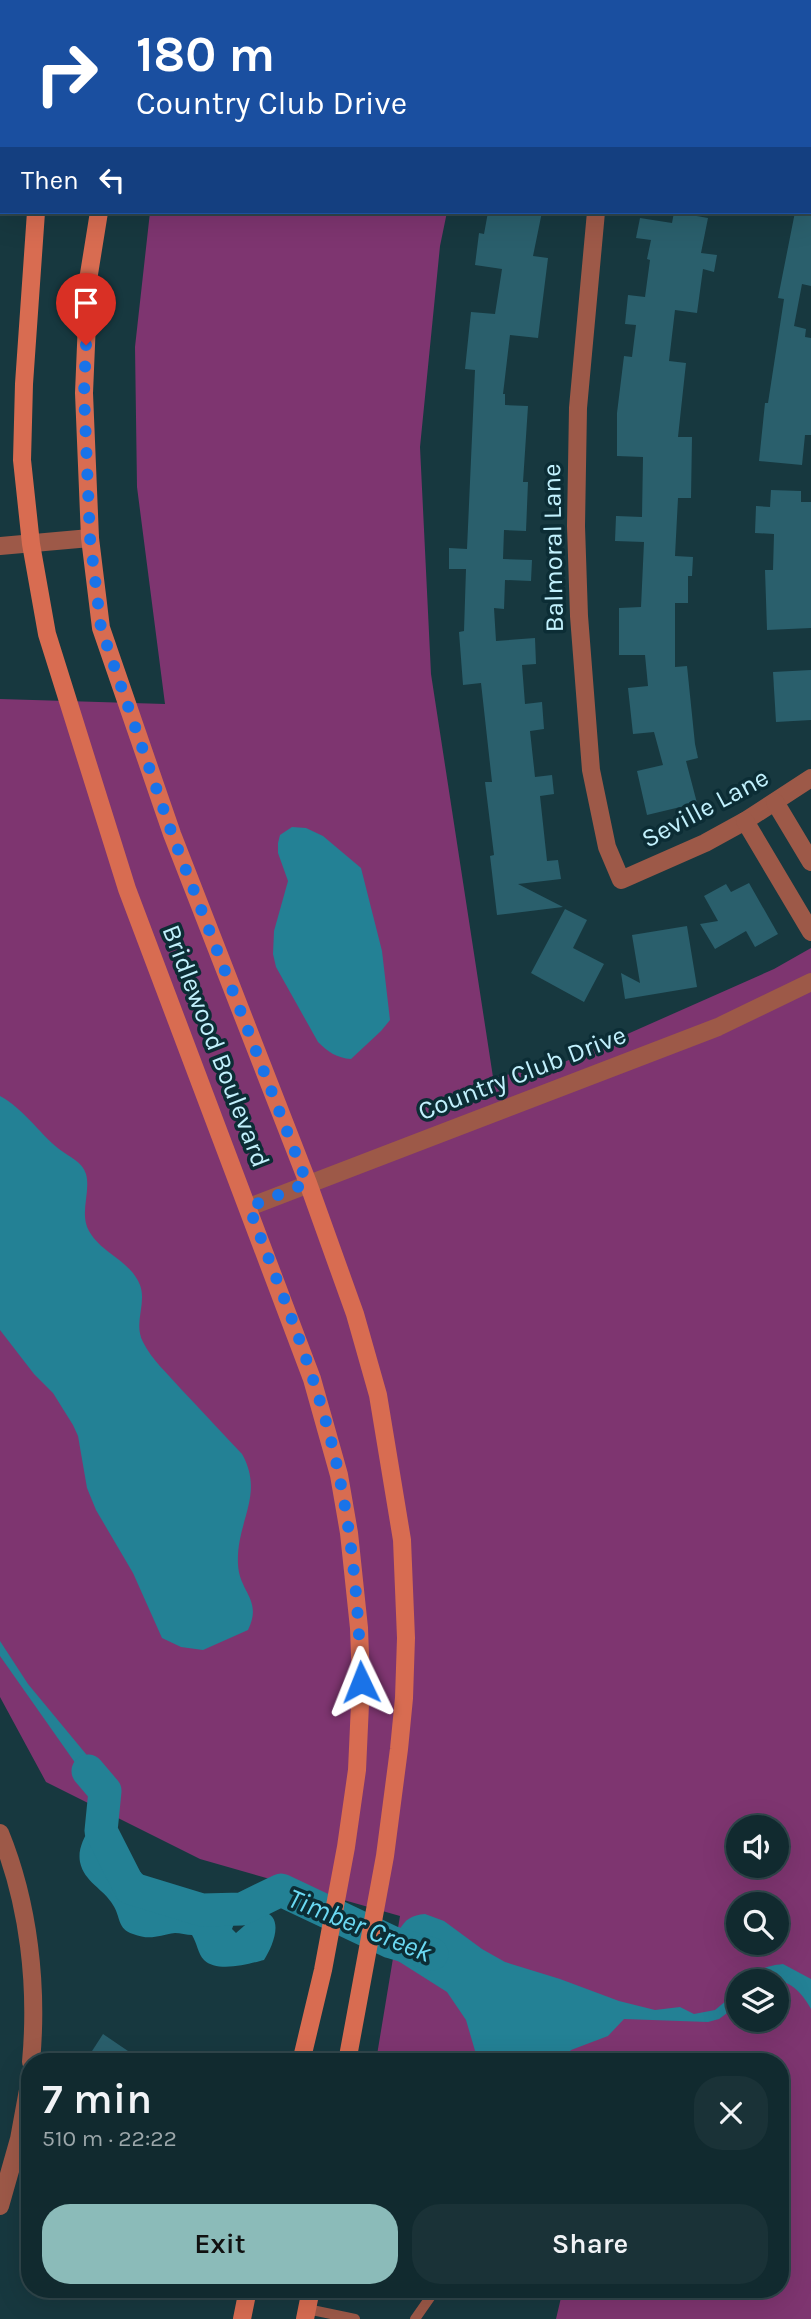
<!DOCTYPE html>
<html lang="en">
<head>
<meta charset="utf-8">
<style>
  :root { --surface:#112a2f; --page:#1a3237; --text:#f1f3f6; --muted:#9ca7aa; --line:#30464b; --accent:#8bbbb9 }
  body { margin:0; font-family:Karla,sans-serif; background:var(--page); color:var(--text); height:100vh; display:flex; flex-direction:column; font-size:26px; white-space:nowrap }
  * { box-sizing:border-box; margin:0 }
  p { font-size:23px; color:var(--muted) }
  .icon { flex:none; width:38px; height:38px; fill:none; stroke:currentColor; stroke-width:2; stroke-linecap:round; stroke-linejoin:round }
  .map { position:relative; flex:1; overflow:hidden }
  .sheet { position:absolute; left:21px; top:2053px; width:768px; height:245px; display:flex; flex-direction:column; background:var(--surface); border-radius:28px; box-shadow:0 7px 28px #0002,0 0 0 2px var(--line) }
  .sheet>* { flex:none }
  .hud { position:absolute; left:0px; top:0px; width:812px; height:214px; box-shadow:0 7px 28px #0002,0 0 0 2px var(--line); background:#1a4fa0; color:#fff; overflow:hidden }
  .fabs { position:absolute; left:726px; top:1815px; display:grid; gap:14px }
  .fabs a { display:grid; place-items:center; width:63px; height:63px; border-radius:50%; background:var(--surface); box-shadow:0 7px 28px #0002,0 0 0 2px var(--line); font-size:35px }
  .pin { position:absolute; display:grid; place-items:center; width:60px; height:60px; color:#fff; margin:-72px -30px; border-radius:50% 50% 50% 0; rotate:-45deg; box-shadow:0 0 7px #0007 }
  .pin .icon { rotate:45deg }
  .me { position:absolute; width:77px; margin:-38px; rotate:358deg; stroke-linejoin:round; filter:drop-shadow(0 0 5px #0008) }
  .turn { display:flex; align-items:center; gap:24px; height:147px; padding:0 21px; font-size:32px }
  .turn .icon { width:91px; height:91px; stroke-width:2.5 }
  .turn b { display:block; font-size:49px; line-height:60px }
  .then { display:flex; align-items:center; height:66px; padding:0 21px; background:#0003; gap:14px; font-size:26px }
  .round { display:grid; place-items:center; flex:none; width:74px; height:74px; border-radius:28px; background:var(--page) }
  .head { display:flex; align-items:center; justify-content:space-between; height:119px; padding:0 21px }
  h1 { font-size:42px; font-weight:600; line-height:52px }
  .button { display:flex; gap:14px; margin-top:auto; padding:14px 21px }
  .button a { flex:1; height:80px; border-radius:28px; background:var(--accent); color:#111; font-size:28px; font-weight:600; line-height:80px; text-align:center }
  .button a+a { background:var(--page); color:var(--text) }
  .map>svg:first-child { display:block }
</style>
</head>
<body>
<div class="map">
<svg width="811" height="2319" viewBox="0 0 811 2319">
  <rect width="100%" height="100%" fill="#17383f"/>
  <g fill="#7e3570" fill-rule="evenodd">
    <path d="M 195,0 L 492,0 L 194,2 Z"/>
    <path d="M 150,212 L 447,212 L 440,246 L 420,447 L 431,674 L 493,1077 L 553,1067 L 774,969 L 811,948 L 811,2319 L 556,2319 L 563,2289 L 780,2289 L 780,2062 L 376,2061 L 400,1916 L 200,1859 L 46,1782 L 0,1697 L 0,699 L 165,704 L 137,487 L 135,347 ZM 738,1827 L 777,1827 L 777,1866 L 738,1866 ZM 738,1904 L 777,1904 L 777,1942 L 738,1942 ZM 738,1981 L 777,1981 L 777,2020 L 738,2020 Z"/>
  </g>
  <g fill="#238195">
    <path d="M 292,827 L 306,828 L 323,836 L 361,868 L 382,951 L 390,1020 L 381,1031 L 351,1059 C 337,1058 328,1052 318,1042 L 276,967 L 273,954 L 274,931 L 288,881 L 278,853 L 278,843 L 280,835 Z"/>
    <path d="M 0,1096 C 24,1109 38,1132 59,1149 C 69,1157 82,1161 86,1174 C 91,1192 79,1213 89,1231 C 102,1254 130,1260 140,1285 C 147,1304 133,1323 143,1342 C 152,1360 167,1373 180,1388 C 201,1410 221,1432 242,1454 C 265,1495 236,1521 238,1564 C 239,1592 263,1600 248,1630 L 203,1650 L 181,1647 L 162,1638 L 133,1573 L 96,1510 L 87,1488 L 78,1436 L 73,1425 L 53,1393 L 34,1374 L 0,1330 Z"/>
    <path d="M 0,1641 L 28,1684 L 105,1777 L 108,1793 L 98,1825 L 153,1886 L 156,1905 L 171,1916 L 192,1912 L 196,1908 L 196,1899 C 210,1896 225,1900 237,1907 L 238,1913 L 232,1929 L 236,1933 L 261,1911 C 286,1915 273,1946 264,1960 C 249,1964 217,1973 204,1960 C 198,1954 197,1943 192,1935 C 187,1935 180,1933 175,1933 C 159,1935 151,1941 133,1934 C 117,1929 121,1917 113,1905 C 104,1889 84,1882 80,1862 C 74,1830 125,1805 83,1774 L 0,1656 Z"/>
    <path d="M 425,1914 L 444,1921 L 482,1949 L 505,1962 L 560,1979 L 619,2001 L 655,2010 L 680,2007 L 694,2014 L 715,2010 L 738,1991 L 738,2005 L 719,2019 L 708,2022 L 624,2019 L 608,2036 L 571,2050 L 560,2061 L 478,2061 L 466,2020 L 447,1992 L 387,1954 L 392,1931 L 399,1931 C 405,1919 412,1915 425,1914 Z"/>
    <path d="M 783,1964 L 811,1979 L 811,2009 C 799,1987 787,1980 762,1976 L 756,1981 L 747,1981 C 758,1969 766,1966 783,1964 Z"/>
  </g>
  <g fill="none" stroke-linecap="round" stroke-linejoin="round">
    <path stroke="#238195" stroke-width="33" d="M 88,1771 L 105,1791 L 101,1831 L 130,1888 L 202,1910 L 242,1909 L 281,1890 L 391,1942 L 432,1954"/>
  </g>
  <g fill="#2a5f6c">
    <path d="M 488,212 L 542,212 L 533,256 L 548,258 L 538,338 L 510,335 L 503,394 L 505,394 L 505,405 L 528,406 L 523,482 L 528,482 L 526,531 L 504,530 L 503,559 L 532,560 L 531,581 L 505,580 L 504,609 L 494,608 L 496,641 L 535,638 L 536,664 L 522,665 L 525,704 L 542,702 L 544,729 L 530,731 L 535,777 L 552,775 L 554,794 L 540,796 L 547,861 L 558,860 L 561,879 L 518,884 L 563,907 L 497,915 L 490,856 L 494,855 L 485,782 L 492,782 L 481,683 L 463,685 L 459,632 L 464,631 L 466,569 L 449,569 L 449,548 L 467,549 L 475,370 L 465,369 L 471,312 L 495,314 L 502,269 L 475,265 L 479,233 L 484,234 Z"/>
    <path d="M 674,212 L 708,218 L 701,253 L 717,255 L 714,272 L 703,269 L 697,313 L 675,310 L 669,361 L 686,363 L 678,437 L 692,437 L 691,498 L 678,498 L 675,556 L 693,557 L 692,576 L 688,576 L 688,603 L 675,603 L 675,667 L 687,666 L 695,744 L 698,758 L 686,761 L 697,803 L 647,815 L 637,771 L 663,765 L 654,732 L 633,734 L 628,688 L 648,686 L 645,655 L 619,655 L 619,608 L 641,607 L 644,542 L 615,541 L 616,516 L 642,517 L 643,457 L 617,456 L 617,413 L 624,356 L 632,357 L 636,325 L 625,324 L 628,295 L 645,297 L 650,260 L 647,259 L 651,240 L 636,238 L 640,218 L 672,223 Z"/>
    <path d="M 795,212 L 811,212 L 811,286 L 802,284 L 794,326 L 806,329 L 805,337 L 811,338 L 811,435 L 805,435 L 802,465 L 759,461 L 765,403 L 768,403 L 784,299 L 778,298 Z"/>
    <path d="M 771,490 L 801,491 L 801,502 L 811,502 L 811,628 L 767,630 L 765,570 L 773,570 L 774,534 L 755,533 L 756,506 L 770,507 Z"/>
    <path d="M 811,670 L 811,720 L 776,722 L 773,672 Z"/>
    <path d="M 749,883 L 778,934 L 755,947 L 746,931 L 715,949 L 700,924 L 718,921 L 704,896 L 726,884 L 731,892 Z"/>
    <path d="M 565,909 L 587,920 L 573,948 L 604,964 L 584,1002 L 531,973 Z"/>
    <path d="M 687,926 L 697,987 L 625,999 L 621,973 L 640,983 L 632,935 Z"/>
    <path d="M 103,2034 L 128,2051 L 121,2062 L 85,2062 Z"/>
  </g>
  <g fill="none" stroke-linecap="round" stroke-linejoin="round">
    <g stroke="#9d5948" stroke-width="10">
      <path d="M 307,2309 L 355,2319"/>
      <path d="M 415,2319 L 436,2289"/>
    </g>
    <g stroke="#9d5948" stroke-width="18">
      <path d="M 648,2 L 648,0"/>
      <path d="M 596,212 L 578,408 L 576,526 L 579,616 L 591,770 L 607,847 L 621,880 L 705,843 L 745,821 L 811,778"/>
      <path d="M 0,546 L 90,538"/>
      <path d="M 775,802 L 811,862"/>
      <path d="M 745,821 L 811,932"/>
      <path d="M 249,1207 L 718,1027 L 811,982"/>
      <path d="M 0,1833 C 29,1904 38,1986 31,2062"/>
      <path d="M 0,2206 L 19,2139 L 30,2079"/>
    </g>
    <g stroke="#d86c51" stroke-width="18">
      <path d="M 89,2 L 90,0"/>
      <path d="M 155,2 L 155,0"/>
      <path d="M 36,212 L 24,384 L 22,460 L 31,544 L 47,634 L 127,889 L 312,1379 L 339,1475 L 349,1533 L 359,1628 L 361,1682 L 357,1770 L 346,1847 L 323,1970 L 301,2062"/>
      <path d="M 99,212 L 89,274 L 84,393 L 90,538 L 101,628 L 172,834 L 308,1183 L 355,1314 L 378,1395 L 402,1540 L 406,1638 L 404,1698 L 399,1749 L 385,1856 L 347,2062"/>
      <path d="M 242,2319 L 248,2289"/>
      <path d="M 305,2319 L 311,2289"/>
    </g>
  </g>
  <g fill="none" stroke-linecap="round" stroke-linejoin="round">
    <path stroke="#1a73e8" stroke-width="12" stroke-dasharray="0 21.6" d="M 86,345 L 84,393 L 90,538 L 101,628 L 172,834 L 307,1183 L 249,1207 C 282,1295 320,1383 339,1475 C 353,1543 359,1613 361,1682"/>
  </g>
  <g text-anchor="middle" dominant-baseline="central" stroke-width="7" stroke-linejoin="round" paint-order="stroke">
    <g font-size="26" fill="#c2f1fd" stroke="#0c2d35">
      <text transform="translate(553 548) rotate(-91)">Balmoral Lane</text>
      <text transform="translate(705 808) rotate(-28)">Seville Lane</text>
      <text transform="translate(216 1046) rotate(69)">Bridlewood Boulevard</text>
      <text transform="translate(522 1073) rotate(-21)">Country Club Drive</text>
    </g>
    <g font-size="28" font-style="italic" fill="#6bd9f3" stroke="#0c2d35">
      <text transform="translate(360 1925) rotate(22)">Timber Creek</text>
    </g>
  </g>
</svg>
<div class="fabs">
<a><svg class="icon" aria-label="sound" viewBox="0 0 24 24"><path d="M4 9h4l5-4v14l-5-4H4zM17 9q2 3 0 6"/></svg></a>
<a><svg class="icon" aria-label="search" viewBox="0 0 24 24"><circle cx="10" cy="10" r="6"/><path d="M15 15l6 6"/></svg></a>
<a><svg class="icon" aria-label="layers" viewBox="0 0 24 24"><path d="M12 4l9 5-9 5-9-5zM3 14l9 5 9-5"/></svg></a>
</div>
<div class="pin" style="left:86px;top:345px;background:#d93025"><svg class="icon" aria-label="arrive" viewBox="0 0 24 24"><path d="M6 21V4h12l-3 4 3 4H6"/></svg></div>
<svg class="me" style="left:361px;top:1682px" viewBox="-20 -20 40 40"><path d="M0-17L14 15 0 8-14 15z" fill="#1a73e8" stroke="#fff" stroke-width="4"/></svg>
<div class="hud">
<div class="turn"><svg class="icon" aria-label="right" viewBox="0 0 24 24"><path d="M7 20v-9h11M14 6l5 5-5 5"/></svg><div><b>180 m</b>Country Club Drive</div></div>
<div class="then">Then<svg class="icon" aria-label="left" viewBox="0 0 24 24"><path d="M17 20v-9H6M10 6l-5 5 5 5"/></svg></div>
</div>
<section class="sheet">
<div class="head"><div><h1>7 min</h1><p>510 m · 22:22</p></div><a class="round"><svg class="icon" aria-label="close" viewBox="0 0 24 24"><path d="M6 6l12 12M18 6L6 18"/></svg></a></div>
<div class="button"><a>Exit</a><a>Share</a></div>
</section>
</div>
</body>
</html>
